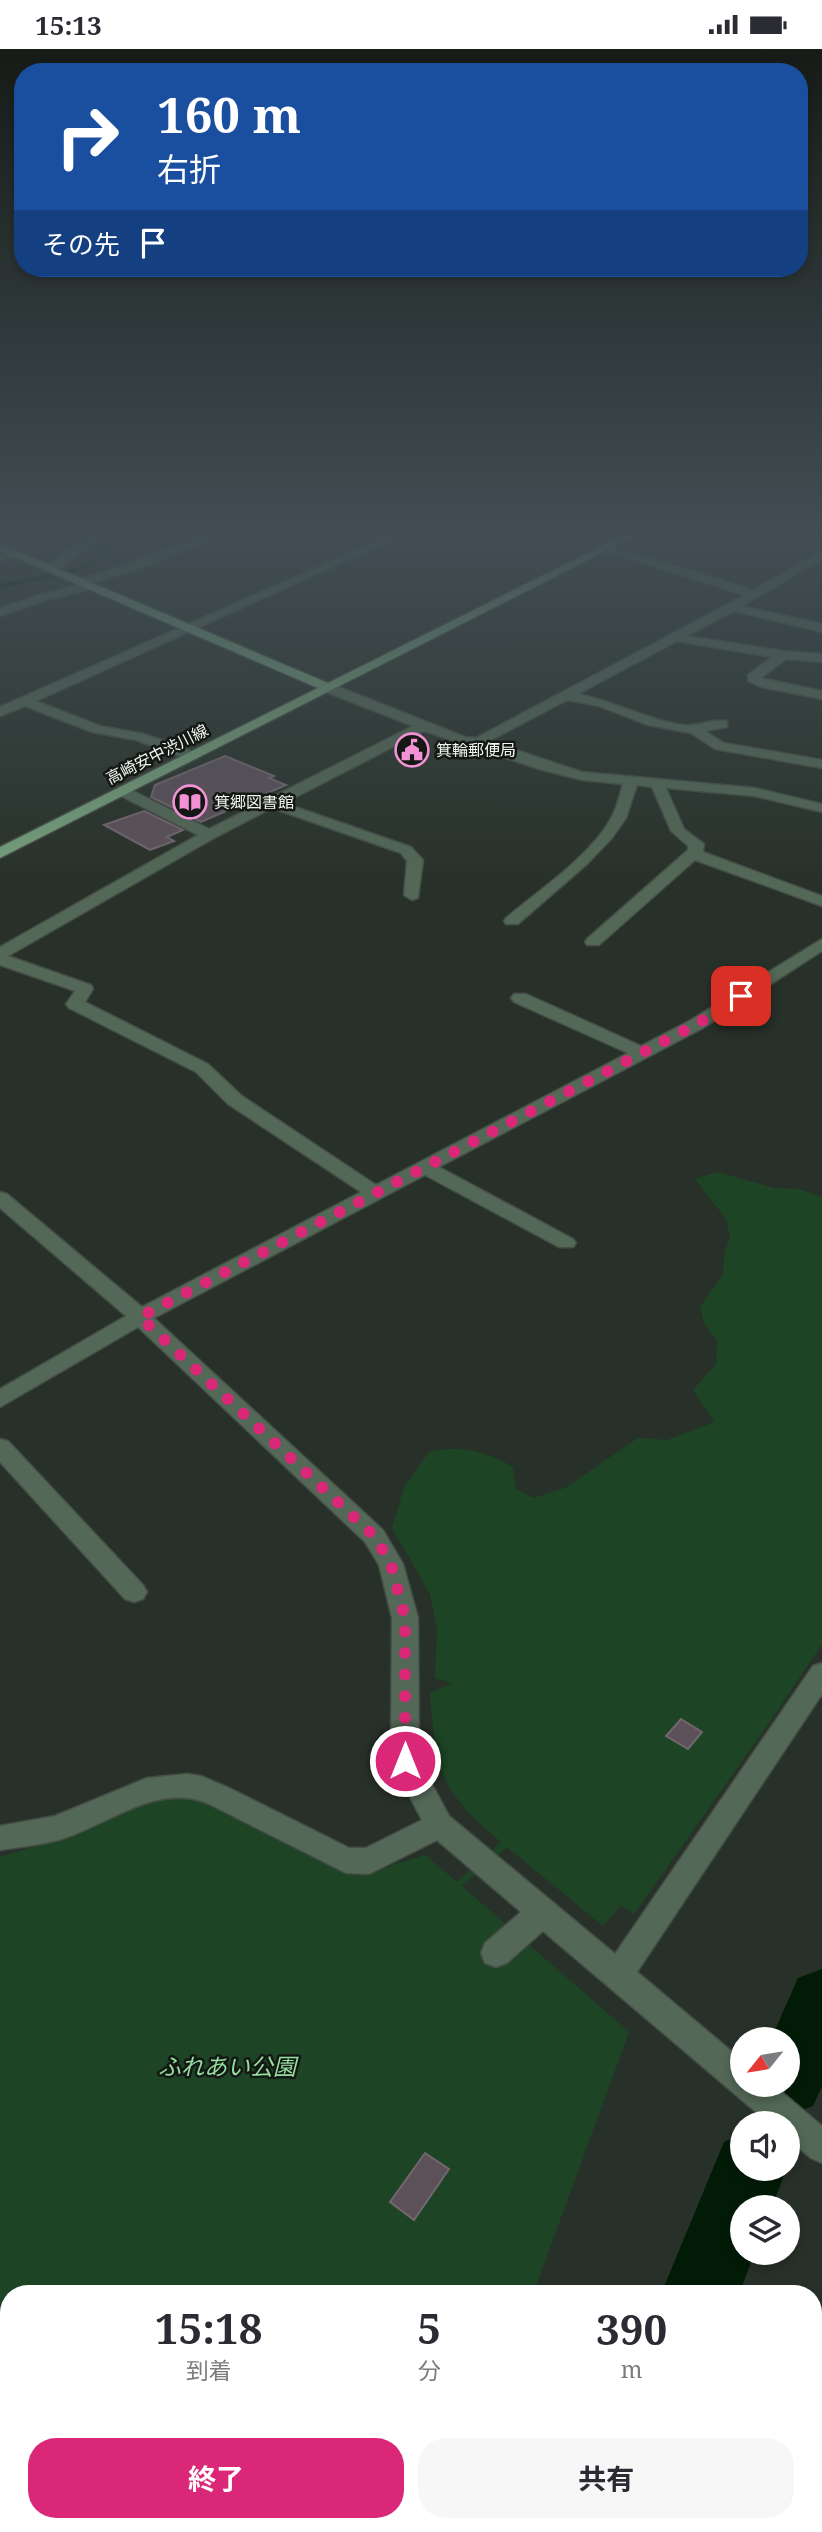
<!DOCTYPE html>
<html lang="ja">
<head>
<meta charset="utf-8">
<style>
  :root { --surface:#fff; --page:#f7f7f7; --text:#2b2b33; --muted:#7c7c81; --accent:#db2777 }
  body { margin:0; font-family:"Noto Serif","Noto Sans JP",serif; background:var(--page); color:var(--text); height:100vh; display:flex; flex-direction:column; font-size:26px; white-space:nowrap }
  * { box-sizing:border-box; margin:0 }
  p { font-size:23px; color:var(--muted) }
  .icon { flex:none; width:38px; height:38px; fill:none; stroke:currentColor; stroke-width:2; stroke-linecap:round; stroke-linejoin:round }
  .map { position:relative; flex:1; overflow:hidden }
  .details { position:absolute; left:0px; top:2236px; width:822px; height:247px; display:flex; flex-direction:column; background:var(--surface); border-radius:28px 28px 0 0; box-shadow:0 4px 10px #0003 }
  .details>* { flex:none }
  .hud { position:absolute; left:14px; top:14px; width:794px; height:214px; border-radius:28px; box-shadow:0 4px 10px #0003; background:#1a4fa0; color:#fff; overflow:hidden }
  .needle { width:46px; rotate:240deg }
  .controls { position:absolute; left:730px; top:1978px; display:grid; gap:14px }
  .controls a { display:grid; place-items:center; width:70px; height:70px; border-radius:50%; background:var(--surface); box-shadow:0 4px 10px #0003; font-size:35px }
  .pin { position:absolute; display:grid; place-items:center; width:60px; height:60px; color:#fff; margin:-30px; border-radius:14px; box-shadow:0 4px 10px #0006 }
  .me { position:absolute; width:77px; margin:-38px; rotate:0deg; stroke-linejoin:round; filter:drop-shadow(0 0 5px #0008) }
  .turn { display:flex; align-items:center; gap:24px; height:147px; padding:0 28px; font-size:32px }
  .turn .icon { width:91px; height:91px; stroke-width:2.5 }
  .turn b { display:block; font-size:49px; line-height:60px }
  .then { display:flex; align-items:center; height:66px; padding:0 28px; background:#0003; gap:14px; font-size:26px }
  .eta { display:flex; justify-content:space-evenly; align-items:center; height:119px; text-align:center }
  .eta b { font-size:42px; font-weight:700; line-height:49px }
  .cta { display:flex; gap:14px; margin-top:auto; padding:14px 28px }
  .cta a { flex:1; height:80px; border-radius:28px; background:var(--accent); color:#fff; font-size:28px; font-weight:700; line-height:80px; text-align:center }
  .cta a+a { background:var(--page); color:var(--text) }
  .status { display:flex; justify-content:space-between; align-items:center; height:49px; padding:0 35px; background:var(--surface); direction:ltr }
  .status svg { height:19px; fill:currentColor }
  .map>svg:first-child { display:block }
</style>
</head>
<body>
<div class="status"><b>15:13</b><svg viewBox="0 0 49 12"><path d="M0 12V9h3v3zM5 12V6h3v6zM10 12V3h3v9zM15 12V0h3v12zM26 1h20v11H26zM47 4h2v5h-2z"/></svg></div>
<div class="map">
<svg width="822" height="2483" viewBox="0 0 822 2483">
  <rect width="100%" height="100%" fill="#283129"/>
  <path fill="#1d4525" d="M 718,1123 L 774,1139 L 798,1140 L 822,1148 L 822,1595 L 767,1677 L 634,1865 L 621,1856 L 603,1877 L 507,1798 L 462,1837 L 629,1983 L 533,2245 L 9,2245 L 9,2474 L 441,2475 L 437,2483 L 0,2483 L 0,1808 L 65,1788 L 130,1757 L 177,1747 L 204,1751 L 374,1822 L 425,1806 L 457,1833 L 501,1793 C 439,1741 436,1722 430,1644 L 452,1634 L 435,1629 L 437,1579 L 430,1545 L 392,1479 L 404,1438 L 429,1403 C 459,1396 487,1402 513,1418 L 516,1440 L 533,1449 L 565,1439 L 638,1389 L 667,1391 L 715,1373 L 693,1341 L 716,1315 L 717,1292 L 704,1274 L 700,1258 L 723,1225 L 725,1201 L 730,1190 L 727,1171 L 695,1130 Z"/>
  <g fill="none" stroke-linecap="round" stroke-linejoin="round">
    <path stroke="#021b07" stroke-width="4.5" d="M 0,537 L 73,522 L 92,514 L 117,487"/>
    <g fill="#021b07" fill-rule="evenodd">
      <path d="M 822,1920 L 822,2037 L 813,2057 L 788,2067 L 763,2057 L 753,2035 L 788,2035 L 788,1990 L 771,1990 L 798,1929 Z"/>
      <path d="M 742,2085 L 742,2119 L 787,2119 L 772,2158 L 742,2158 L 742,2203 L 755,2203 L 739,2245 L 661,2245 L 724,2093 Z"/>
      <path d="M 561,2474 L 645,2474 L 642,2483 L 558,2483 Z"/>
    </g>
  </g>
  <g fill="#5d5159" stroke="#73666e" stroke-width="2">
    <path d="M 225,707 L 274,727 L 269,729 L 286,736 L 201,773 L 151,748 L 155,736 Z"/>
    <path d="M 144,762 L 183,781 L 167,788 L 174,792 L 150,801 L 104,776 Z"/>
    <path d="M 681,1670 L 702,1683 L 688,1700 L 666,1687 Z"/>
    <path d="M 425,2104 L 449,2120 L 414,2171 L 390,2153 Z"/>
  </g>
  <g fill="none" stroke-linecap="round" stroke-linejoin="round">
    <defs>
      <g id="minor">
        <path d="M 93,487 L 103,487 L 57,521 L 46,522 L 46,518 L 66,502 Z"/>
        <path d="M 205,487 L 219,487 L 148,516 L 93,534 L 96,537 L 94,539 L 47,551 L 0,567 L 0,559 L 39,546 L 78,536 L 78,532 Z"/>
        <path d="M 388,487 L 401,487 L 36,652 L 100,677 L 144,685 L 197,704 L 197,710 L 187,710 L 136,691 L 92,683 L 25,657 L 0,667 L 0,658 Z"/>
        <path d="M 601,497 L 609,497 L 753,541 L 822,502 L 822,510 L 742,557 L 822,575 L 822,583 L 734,562 L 687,587 L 783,602 L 822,605 L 822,613 L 786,610 L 761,629 L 822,642 L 822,650 L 761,638 L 748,632 L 748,626 L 772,608 L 677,592 L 578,645 C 614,652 647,671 683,676 C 698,678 712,669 727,672 L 727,678 L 705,682 L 724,694 L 822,711 L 822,719 L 715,700 L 691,684 L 648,676 L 599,657 L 567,651 L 489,692 L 582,723 L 755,739 L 822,755 L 822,763 L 755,747 L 666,739 L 684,780 L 704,795 L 703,803 L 822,847 L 822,857 L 695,811 L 599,896 L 587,896 L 585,893 L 587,890 L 688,801 L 688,797 L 671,782 L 652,738 L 637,736 L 626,769 L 612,789 L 587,815 L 518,875 L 506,875 L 504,872 L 506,869 C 539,841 589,808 610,771 C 617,760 619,747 623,735 L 582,731 L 539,720 L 424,682 L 284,754 L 411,798 L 423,811 L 418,849 L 412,851 L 404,846 L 407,812 L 401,804 L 272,759 L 214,789 L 8,907 L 91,936 L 93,940 L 85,953 L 208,1015 L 242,1047 L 376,1136 L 628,1004 L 514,953 L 511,949 L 514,945 L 526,945 L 641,997 L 691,971 L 822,890 L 822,902 L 703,979 L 439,1118 L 573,1190 L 576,1194 L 573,1198 L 559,1198 L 425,1126 L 154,1269 L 383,1481 L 403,1515 L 418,1569 L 419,1711 L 449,1767 L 615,1905 L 813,1617 L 822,1614 L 822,1645 L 637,1923 L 742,2011 L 742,2035 L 772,2035 L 822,2077 L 822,2114 L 811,2109 L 788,2090 L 788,2074 L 769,2074 L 543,1882 L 507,1914 L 496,1918 L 485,1914 L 481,1904 L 485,1894 L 521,1863 L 437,1791 L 369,1825 L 346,1824 L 209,1755 C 158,1732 107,1777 59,1791 C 40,1796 19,1798 0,1801 L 0,1777 L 55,1767 L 147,1729 L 187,1725 L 201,1727 L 229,1739 L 349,1799 L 366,1799 L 422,1771 L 391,1712 L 392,1569 L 379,1516 L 365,1493 L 138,1278 L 0,1358 L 0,1340 L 126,1267 L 0,1159 L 0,1143 L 7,1145 L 142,1258 L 361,1143 L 228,1055 L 196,1023 L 69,959 L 66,955 L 75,942 L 0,916 L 0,898 L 198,786 L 117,745 L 117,739 L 127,739 L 209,780 L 413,677 L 321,641 L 321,635 L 331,635 L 465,688 L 476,689 L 745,546 L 601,501 Z"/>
        <path d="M 16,502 L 22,505 L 20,507 L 0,512 L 0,506 Z"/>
        <path d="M 0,1390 L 8,1392 L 143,1536 L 147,1543 L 143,1550 L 134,1553 L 125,1550 L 0,1413 Z"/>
      </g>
      <path id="major" d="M 622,487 L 635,487 L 0,809 L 0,798 L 318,639 L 0,502 L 0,495 L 328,634 Z"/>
    </defs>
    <use href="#minor" stroke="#444d45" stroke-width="3"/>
    <use href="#major" stroke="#444d45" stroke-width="3"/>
    <use href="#minor" fill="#536856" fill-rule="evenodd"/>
    <use href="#major" fill="#76a07b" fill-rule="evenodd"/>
  </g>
  <linearGradient id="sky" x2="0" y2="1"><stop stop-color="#161b17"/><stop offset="0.58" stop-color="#424e54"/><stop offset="1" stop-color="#424e54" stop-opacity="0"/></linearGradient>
  <rect width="822" height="834" fill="url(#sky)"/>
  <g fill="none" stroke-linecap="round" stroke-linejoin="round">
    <path stroke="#db2777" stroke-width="12" stroke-dasharray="0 21.6" d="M 405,1712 L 405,1569 L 391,1515 L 374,1487 L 140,1268 L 697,975 L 741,947"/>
  </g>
  <defs>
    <symbol id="civic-ring" viewBox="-11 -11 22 22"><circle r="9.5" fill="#141814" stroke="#f391d5" stroke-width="1.5"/><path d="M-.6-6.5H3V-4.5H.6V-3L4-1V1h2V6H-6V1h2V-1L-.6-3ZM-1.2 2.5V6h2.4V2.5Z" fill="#f391d5"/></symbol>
    <symbol id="library-ring" viewBox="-11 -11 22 22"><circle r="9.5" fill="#141814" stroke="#f391d5" stroke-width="1.5"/><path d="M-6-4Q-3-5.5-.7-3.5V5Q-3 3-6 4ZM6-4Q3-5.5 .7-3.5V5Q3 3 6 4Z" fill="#f391d5"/></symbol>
  </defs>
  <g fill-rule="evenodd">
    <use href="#civic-ring" x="393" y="682" width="38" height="38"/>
    <use href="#library-ring" x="171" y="734" width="38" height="38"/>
  </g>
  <g text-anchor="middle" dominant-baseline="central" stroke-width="5" stroke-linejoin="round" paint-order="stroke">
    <g font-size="16" fill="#f0f6f0" stroke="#141814" text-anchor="start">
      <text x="436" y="701">箕輪郵便局</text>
      <text x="214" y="753">箕郷図書館</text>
    </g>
    <g font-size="16" fill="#f0f6f0" stroke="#141814">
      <text transform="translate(157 705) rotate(-27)">高崎安中渋川線</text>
    </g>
    <g font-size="23" font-style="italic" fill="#94dd9e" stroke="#141814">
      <text x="227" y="2017">ふれあい公園</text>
    </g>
  </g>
</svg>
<div class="controls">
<a><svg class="needle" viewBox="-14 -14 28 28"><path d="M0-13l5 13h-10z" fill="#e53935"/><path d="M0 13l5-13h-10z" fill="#7c7c81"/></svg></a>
<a><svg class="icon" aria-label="sound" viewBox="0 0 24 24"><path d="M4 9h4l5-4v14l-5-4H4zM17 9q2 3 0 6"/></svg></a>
<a><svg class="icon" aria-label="layers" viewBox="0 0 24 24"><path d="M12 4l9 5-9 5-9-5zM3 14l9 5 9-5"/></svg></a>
</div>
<div class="pin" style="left:741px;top:947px;background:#d93025"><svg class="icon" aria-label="arrive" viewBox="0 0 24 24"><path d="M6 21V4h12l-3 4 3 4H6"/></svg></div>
<svg class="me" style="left:405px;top:1712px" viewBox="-20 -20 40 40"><circle r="17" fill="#db2777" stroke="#fff" stroke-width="3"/><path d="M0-11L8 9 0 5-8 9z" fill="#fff"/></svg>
<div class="hud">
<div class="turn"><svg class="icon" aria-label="right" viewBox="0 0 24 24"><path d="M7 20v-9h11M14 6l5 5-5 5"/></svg><div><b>160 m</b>右折</div></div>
<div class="then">その先<svg class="icon" aria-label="arrive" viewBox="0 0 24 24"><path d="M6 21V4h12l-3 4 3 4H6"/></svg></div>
</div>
<section class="details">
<div class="eta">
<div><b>15:18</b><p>到着</p></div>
<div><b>5</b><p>分</p></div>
<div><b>390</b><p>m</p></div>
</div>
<div class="cta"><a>終了</a><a>共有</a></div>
</section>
</div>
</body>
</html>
